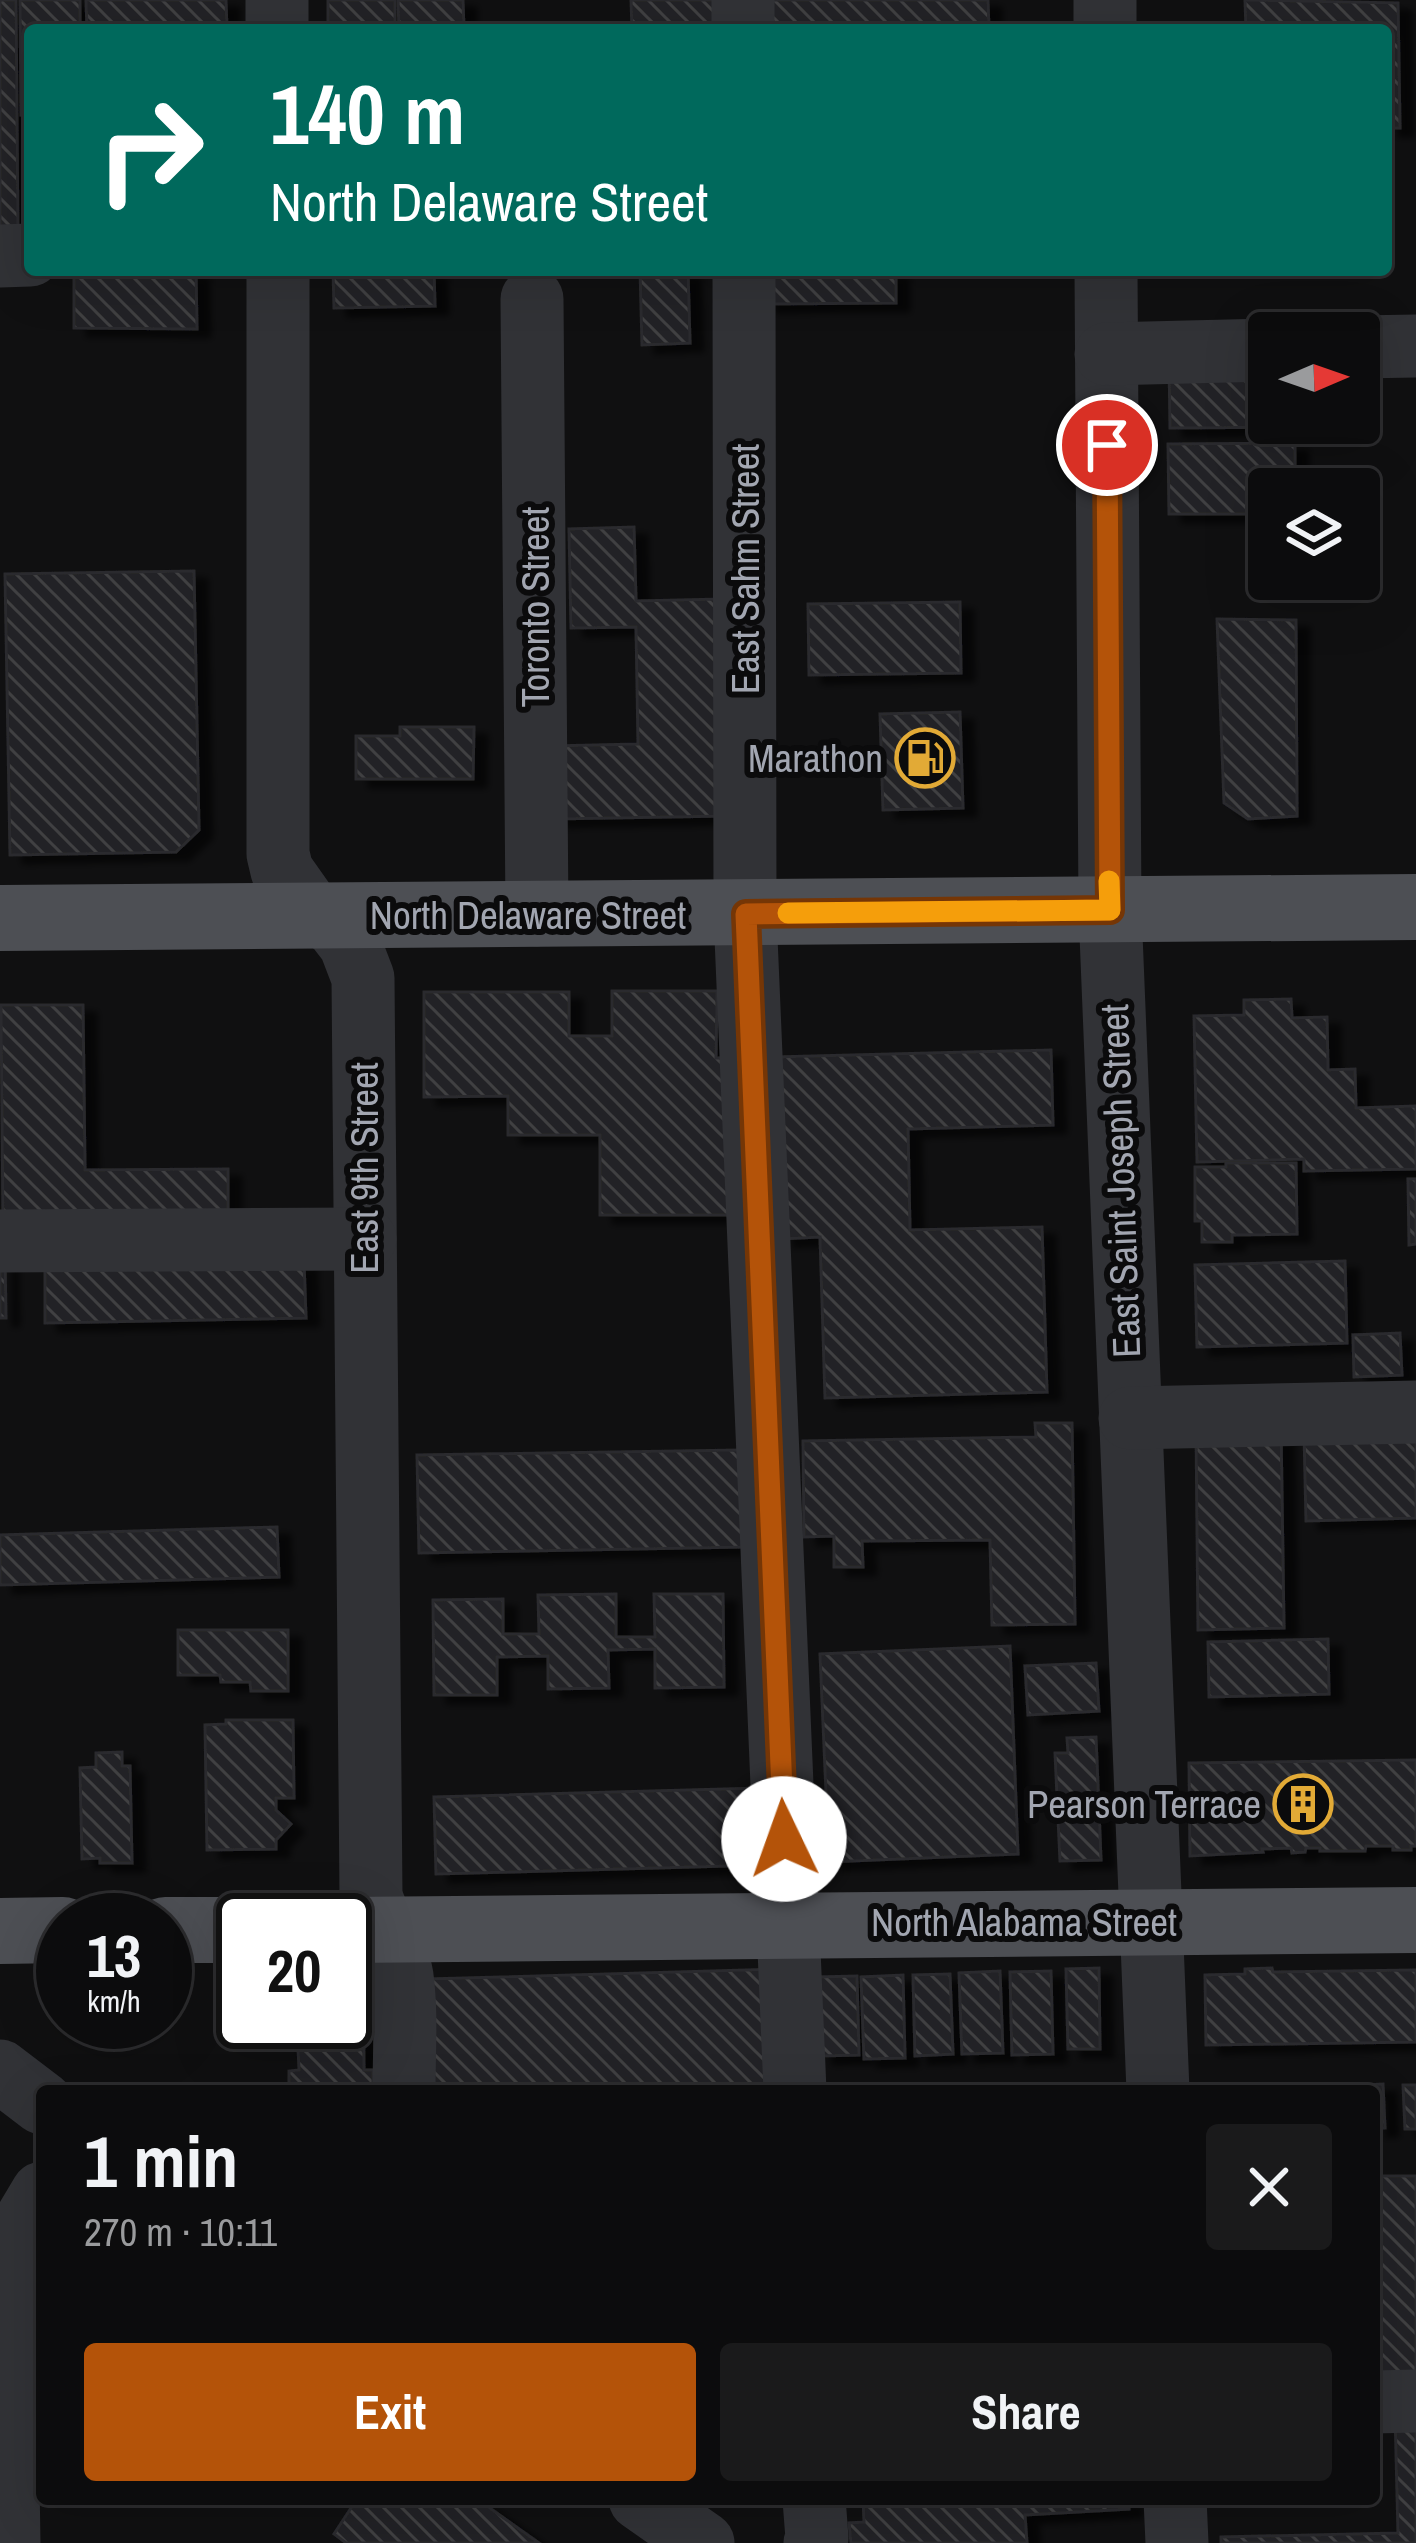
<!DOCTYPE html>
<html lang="en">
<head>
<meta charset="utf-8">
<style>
  :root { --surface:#0c0c0d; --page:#1a1a1b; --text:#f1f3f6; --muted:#9a9b9d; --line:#2c2c2e; --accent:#b45309 }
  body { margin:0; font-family:"Archivo Narrow",sans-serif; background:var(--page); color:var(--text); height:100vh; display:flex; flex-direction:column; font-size:45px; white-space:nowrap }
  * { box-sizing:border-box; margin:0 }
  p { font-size:39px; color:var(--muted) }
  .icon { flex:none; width:66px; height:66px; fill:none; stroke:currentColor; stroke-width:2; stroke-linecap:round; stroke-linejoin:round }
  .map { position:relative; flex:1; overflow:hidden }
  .sheet { position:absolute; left:36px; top:2085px; width:1344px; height:420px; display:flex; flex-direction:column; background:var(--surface); border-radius:12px; box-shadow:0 12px 48px #0002,0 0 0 3px var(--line) }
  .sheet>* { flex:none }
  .top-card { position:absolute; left:24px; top:24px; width:1368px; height:252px; border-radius:12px; box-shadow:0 12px 48px #0002,0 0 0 3px var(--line); background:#00695c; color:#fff; overflow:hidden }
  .needle { width:78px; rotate:88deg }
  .buttons { position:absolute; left:1248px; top:312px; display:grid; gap:24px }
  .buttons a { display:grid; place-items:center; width:132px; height:132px; border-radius:12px; background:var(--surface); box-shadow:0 12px 48px #0002,0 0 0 3px var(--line); font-size:60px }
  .speed { position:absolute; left:36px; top:1893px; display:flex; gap:24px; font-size:60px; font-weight:700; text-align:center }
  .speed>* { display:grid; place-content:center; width:156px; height:156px; border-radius:50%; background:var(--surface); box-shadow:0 12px 48px #0002,0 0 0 3px var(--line); line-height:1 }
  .speed small { font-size:30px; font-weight:400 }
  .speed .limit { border:6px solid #111; border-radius:18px; background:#fff; color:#111 }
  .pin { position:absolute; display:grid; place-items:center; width:102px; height:102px; color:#fff; margin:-51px; border:6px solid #fff; border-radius:50%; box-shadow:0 3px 12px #0007 }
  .me { position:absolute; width:132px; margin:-66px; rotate:357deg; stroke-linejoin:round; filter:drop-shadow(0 0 9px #0008) }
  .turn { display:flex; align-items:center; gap:42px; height:252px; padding:0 48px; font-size:54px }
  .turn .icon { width:156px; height:156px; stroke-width:2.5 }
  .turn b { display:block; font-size:84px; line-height:102px }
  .round { display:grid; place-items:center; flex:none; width:126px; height:126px; border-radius:12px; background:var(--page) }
  .headline { display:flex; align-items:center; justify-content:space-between; height:204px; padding:0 48px }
  h1 { font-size:72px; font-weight:700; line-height:90px }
  .cta { display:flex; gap:24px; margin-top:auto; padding:24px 48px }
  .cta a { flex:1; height:138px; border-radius:12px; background:var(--accent); color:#fff; font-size:48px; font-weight:700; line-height:138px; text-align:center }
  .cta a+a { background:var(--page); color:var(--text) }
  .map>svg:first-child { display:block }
</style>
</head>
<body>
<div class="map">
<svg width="1416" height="2543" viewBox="0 0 1416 2543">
  <defs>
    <pattern id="building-back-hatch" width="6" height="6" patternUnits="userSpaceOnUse" patternTransform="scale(3)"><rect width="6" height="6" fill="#232325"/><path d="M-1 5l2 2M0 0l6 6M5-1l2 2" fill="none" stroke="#404042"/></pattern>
    <filter id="shadow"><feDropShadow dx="13" dy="8" stdDeviation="3" flood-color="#0009"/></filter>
  </defs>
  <rect width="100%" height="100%" fill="#101011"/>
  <g fill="url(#building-back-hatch)" stroke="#2a2a2d" stroke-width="3" filter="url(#shadow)">
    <path d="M 0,0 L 16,0 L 18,236 L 0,236 Z"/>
    <path d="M 20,0 L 80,0 L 80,30 L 30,30 L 30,115 L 21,115 Z"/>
    <path d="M 86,0 L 226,0 L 227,30 L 87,30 Z"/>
    <rect x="328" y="0" width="67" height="30"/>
    <path d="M 398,0 L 463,0 L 464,30 L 399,30 Z"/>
    <path d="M 631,0 L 715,0 L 716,30 L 632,30 Z"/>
    <path d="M 760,0 L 988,0 L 989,30 L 761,30 Z"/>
    <path d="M 1245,0 L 1398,3 L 1400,128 L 1386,128 L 1386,30 L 1246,30 Z"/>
    <path d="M 74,270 L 196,270 L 197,329 L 74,328 Z"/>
    <path d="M 333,270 L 434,270 L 435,306 L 334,308 Z"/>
    <path d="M 640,270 L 688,270 L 690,343 L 642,345 Z"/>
    <path d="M 763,270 L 896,270 L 896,303 L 763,304 Z"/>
    <path d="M 1269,357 L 1269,423 L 1297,423 L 1297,427 L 1170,428 L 1169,359 Z"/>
    <path d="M 1295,443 L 1295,489 L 1269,489 L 1269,514 L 1169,514 L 1168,444 Z"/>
    <path d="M 634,527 L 636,601 L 721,599 L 726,816 L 553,819 L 552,746 L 638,744 L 636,627 L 571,628 L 569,529 Z"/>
    <path d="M 194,571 L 199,830 L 176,852 L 10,855 L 5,574 Z"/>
    <path d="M 960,602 L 961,673 L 809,675 L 808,604 Z"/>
    <path d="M 1217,619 L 1296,620 L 1297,816 L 1248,819 L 1224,803 Z"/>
    <path d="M 960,712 L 963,808 L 883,810 L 880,714 Z"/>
    <path d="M 400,727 L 474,727 L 473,779 L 356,779 L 356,736 L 400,736 Z"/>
    <path d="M 612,991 L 717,991 L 716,1058 L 731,1058 L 731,1215 L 600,1215 L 600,1135 L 508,1135 L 508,1096 L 424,1097 L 424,992 L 569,992 L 569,1036 L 612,1036 Z"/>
    <path d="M 1291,999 L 1292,1018 L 1327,1017 L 1328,1070 L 1355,1069 L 1356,1108 L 1416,1106 L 1416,1169 L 1304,1171 L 1304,1159 L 1197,1162 L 1194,1016 L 1244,1015 L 1244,1000 Z"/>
    <path d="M 1,1005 L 83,1005 L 85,1170 L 228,1169 L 228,1223 L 3,1225 Z"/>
    <path d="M 1051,1050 L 1053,1125 L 908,1129 L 910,1230 L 1042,1227 L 1047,1392 L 825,1398 L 820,1237 L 781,1239 L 775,1057 Z"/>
    <path d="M 1226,1163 L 1296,1163 L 1297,1234 L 1232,1235 L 1232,1242 L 1202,1242 L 1202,1221 L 1195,1221 L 1195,1167 L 1226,1167 Z"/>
    <path d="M 1408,1179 L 1416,1179 L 1416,1244 L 1409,1245 Z"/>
    <path d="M 0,1255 L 5,1255 L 6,1318 L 0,1318 Z"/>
    <path d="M 304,1261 L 306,1318 L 45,1323 L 45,1266 Z"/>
    <path d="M 1345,1261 L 1347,1343 L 1197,1347 L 1195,1265 Z"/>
    <path d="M 1400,1333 L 1402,1375 L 1354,1377 L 1353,1335 Z"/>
    <path d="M 1035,1423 L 1072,1423 L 1075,1624 L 992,1625 L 990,1540 L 862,1541 L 863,1567 L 834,1567 L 834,1536 L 804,1537 L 803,1441 L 1036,1437 Z"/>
    <path d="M 1281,1427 L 1284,1628 L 1198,1630 L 1196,1428 Z"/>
    <path d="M 1416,1430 L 1416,1518 L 1306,1521 L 1304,1433 Z"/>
    <path d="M 740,1450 L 742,1547 L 419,1553 L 417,1455 Z"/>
    <path d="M 277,1527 L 279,1577 L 0,1585 L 0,1535 Z"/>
    <path d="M 616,1594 L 616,1637 L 655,1637 L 654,1594 L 723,1594 L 724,1687 L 655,1688 L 655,1649 L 608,1650 L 609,1688 L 548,1689 L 548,1656 L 497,1657 L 497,1695 L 434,1695 L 433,1600 L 503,1599 L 503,1634 L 539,1634 L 538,1595 Z"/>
    <path d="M 178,1630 L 288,1630 L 288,1691 L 251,1691 L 250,1682 L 221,1682 L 220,1675 L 178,1675 Z"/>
    <path d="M 1328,1639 L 1329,1694 L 1209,1697 L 1208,1642 Z"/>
    <path d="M 1010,1646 L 1018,1854 L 829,1862 L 820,1654 Z"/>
    <path d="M 1096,1663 L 1099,1711 L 1028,1715 L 1025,1666 Z"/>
    <path d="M 226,1720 L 293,1720 L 294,1798 L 276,1798 L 276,1810 L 291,1824 L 276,1840 L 276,1849 L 207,1850 L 205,1725 L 226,1724 Z"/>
    <path d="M 1096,1737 L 1101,1860 L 1060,1861 L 1055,1753 L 1068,1753 L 1067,1738 Z"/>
    <path d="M 122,1752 L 122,1766 L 130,1766 L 132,1863 L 100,1863 L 100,1858 L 82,1859 L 80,1768 L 96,1767 L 96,1753 Z"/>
    <path d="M 1416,1760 L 1416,1846 L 1411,1846 L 1411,1850 L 1393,1850 L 1393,1846 L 1366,1846 L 1365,1851 L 1320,1851 L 1320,1848 L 1306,1848 L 1305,1852 L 1292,1853 L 1291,1848 L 1262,1849 L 1263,1852 L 1190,1856 L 1189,1763 Z"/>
    <path d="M 760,1788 L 763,1865 L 436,1874 L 434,1797 Z"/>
    <path d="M 1099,1968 L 1100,2049 L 1068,2049 L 1066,1969 Z"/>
    <path d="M 1272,1968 L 1273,1972 L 1416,1970 L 1416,2042 L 1206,2045 L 1205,1975 L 1245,1974 L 1245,1969 Z"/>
    <path d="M 779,1969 L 782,2091 L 431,2091 L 428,1979 Z"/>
    <path d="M 1000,1971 L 1003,2053 L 962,2054 L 959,1973 Z"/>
    <path d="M 1051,1971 L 1053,2054 L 1012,2055 L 1010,1972 Z"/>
    <path d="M 950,1974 L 953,2054 L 915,2056 L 913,1975 Z"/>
    <path d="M 903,1975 L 905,2058 L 864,2059 L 861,1977 Z"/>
    <path d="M 857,1976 L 859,2055 L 820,2056 L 817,1977 Z"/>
    <path d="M 345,1981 L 363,1981 L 364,2070 L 373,2070 L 373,2091 L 289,2091 L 289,2071 L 299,2070 L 298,2048 L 288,2048 L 287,2022 L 345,2022 Z"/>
    <path d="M 1383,2084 L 1385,2128 L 1374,2129 L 1374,2091 L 1344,2091 L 1344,2086 Z"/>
    <path d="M 1403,2085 L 1416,2085 L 1416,2129 L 1405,2129 Z"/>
    <path d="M 1374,2176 L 1416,2176 L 1416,2387 L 1374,2388 Z"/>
    <path d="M 1395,2414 L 1416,2414 L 1416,2543 L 1221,2543 L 1221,2537 L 1398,2533 Z"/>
    <path d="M 357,2499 L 477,2499 L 539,2543 L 346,2543 L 334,2534 Z"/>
    <path d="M 863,2499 L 1129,2499 L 1129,2509 L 1025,2515 L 1027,2543 L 851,2543 L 849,2523 L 864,2522 Z"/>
  </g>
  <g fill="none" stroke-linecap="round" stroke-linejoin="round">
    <g stroke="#313236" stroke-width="63">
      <path d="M 277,0 L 277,30"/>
      <path d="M 743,0 L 743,30"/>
      <path d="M 1105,0 L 1105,30"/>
      <path d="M 0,256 L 30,255"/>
      <path d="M 278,270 L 278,854 L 282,871 L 306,905 L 336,926 L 350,944 L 363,978 L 371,1896 C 379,1924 397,1947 402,1976 C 407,2013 404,2053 404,2091"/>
      <path d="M 744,270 L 745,914 L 795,2091"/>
      <path d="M 1106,270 L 1110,910 L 1158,2091"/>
      <path d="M 532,299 L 537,915"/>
      <path d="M 1359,347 L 1416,346"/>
      <path d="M 1106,354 L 1269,350"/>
      <path d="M 0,1241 L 365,1239"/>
      <path d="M 1130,1418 L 1416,1412"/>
      <path d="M 0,2071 L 42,2103"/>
      <path d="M 1374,2402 L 1416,2401"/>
      <path d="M 640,2499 L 703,2543"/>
      <path d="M 814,2499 L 817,2538 L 815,2543"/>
      <path d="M 1175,2499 L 1177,2543"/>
      <path d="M 9,2543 L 5,2290 L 17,2235 L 42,2193"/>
    </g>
    <g stroke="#4d4f54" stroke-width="66">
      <path d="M 0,918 L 1416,907"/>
      <path d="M 165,1930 L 243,1930"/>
      <path d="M 345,1930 L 1416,1920"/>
      <path d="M 0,1931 L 63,1930"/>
    </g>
  </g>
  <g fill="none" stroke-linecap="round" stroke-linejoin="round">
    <defs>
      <path id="route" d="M 784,1839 L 746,914 L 1110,910 L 1107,445"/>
    </defs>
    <use href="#route" stroke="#753606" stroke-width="30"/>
    <use href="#route" stroke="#b45309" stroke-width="21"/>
    <path stroke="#f59e0b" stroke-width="21" d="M 788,913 L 1110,910 L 1109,881"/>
  </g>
  <defs>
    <symbol id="fuel-ring" viewBox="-11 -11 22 22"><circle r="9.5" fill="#0b0b0c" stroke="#e2aa36" stroke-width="1.5"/><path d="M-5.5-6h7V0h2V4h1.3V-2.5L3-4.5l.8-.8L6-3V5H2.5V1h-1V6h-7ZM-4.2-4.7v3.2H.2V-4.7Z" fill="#e2aa36"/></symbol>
    <symbol id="building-ring" viewBox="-11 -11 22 22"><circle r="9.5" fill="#0b0b0c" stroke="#e2aa36" stroke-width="1.5"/><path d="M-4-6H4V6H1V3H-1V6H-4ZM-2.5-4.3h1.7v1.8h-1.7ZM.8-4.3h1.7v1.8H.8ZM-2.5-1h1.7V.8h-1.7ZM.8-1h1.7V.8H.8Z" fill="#e2aa36"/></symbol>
  </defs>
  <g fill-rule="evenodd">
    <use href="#fuel-ring" x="892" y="725" width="66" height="66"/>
    <use href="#building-ring" x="1270" y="1771" width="66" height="66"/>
  </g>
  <g text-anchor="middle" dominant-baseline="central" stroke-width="12" stroke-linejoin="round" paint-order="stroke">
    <g font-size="39" fill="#a2a6b1" stroke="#0b0b0c">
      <text transform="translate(745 569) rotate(-90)">East Sahm Street</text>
      <text transform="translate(535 607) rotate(-90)">Toronto Street</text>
      <text x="528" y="915">North Delaware Street</text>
      <text transform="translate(364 1168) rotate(-90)">East 9th Street</text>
      <text transform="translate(1120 1181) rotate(-92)">East Saint Joseph Street</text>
      <text x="1024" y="1922">North Alabama Street</text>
    </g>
    <g font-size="39" fill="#a2a6b1" stroke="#0b0b0c" text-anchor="end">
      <text x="883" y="758">Marathon</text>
      <text x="1261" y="1804">Pearson Terrace</text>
    </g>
  </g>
</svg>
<div class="buttons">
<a><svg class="needle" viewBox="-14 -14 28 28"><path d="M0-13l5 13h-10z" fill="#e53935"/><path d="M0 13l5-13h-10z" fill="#9a9b9d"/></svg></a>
<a><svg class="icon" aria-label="layers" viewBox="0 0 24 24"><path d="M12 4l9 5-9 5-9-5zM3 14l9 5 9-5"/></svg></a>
</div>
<div class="speed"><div>13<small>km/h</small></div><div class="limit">20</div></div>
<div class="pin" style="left:1107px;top:445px;background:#d93025"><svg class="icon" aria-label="arrive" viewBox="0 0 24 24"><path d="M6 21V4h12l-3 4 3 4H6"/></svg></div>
<svg class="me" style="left:784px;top:1839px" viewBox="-20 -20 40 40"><circle r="19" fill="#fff"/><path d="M0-13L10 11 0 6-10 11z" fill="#b45309"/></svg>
<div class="top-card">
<div class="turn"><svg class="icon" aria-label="right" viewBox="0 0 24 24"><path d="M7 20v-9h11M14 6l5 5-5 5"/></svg><div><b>140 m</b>North Delaware Street</div></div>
</div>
<section class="sheet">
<div class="headline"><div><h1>1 min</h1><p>270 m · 10:11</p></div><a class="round"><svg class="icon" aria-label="close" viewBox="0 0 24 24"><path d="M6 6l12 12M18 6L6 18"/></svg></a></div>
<div class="cta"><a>Exit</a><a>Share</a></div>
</section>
</div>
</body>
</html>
